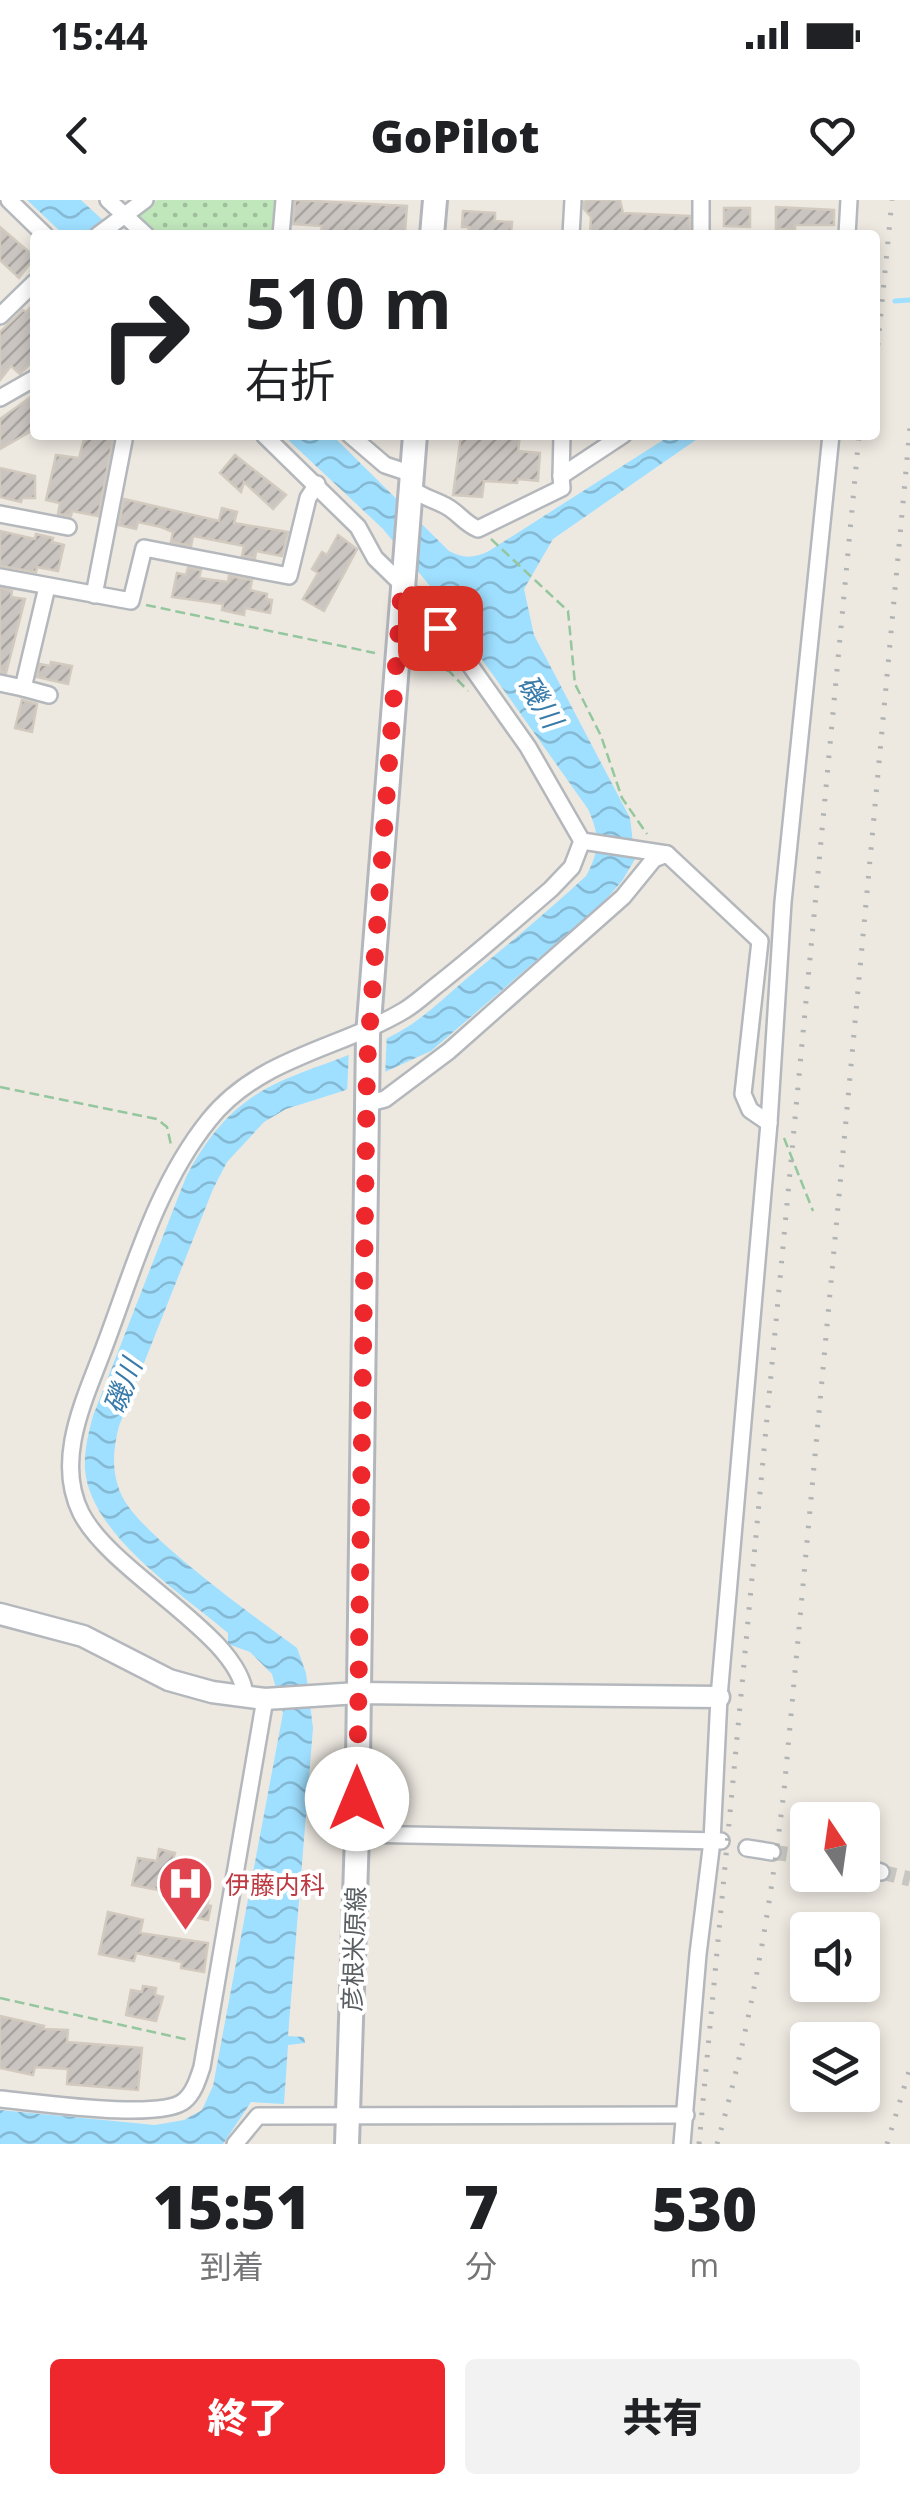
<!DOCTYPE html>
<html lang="ja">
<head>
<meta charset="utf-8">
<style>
  :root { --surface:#fff; --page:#f2f2f2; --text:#202124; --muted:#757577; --accent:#ed272c }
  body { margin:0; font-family:"Open Sans","Noto Sans JP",sans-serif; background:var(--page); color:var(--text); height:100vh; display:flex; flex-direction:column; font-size:38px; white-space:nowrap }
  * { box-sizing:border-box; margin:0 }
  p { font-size:32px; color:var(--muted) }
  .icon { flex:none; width:55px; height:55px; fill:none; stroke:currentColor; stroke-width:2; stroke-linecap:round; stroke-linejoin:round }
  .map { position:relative; height:1944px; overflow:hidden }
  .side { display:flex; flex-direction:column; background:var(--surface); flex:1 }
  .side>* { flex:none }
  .banner { position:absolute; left:30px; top:30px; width:850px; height:210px; border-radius:10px; box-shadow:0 5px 15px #0003; background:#fff; color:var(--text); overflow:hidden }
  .needle { width:65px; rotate:347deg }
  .buttons { position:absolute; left:790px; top:1602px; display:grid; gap:20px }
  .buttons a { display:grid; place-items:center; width:90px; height:90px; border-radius:10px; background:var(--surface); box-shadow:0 5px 15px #0003; font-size:50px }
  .pin { position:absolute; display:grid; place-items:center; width:85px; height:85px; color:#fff; margin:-42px; border-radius:20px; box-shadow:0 5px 15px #0006 }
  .me { position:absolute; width:110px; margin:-55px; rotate:0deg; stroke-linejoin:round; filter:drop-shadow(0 0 8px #0008) }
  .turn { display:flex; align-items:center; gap:35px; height:210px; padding:0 50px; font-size:45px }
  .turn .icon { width:130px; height:130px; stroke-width:2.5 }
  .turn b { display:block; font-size:70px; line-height:85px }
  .eta { display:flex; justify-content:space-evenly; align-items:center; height:170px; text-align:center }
  .eta b { font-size:60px; font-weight:800; line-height:70px }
  .button { display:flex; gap:20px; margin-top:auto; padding:20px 50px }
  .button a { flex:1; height:115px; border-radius:10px; background:var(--accent); color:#fff; font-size:40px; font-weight:800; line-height:115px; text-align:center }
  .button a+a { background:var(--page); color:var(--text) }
  .status { display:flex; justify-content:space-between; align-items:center; height:70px; padding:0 50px; background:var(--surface); direction:ltr }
  .status svg { height:28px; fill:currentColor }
  header { display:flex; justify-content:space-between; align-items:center; height:130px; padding:0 50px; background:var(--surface); font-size:45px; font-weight:800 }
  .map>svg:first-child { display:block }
</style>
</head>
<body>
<div class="status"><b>15:44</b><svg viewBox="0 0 49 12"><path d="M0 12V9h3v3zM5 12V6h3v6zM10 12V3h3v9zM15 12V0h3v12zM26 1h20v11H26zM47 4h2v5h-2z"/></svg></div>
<header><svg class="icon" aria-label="back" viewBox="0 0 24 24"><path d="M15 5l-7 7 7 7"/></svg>GoPilot<svg class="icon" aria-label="heart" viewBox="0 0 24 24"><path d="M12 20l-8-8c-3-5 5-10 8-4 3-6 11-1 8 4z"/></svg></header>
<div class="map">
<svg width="910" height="1944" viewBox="0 0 910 1944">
  <defs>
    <pattern id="green-dots" width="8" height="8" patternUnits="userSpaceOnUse" patternTransform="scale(2.5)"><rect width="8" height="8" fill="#c0e6bc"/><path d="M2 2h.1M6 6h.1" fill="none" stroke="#9fbe9c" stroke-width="1.8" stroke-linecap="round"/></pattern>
    <pattern id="water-waves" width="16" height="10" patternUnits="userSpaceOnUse" patternTransform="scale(2.5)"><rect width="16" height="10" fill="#9fdfff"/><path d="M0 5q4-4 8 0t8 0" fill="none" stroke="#85b8d2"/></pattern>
    <pattern id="building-hatch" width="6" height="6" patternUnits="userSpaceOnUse" patternTransform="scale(2.5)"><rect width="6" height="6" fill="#cac5c0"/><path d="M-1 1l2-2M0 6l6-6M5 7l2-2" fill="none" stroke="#a7a39f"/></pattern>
  </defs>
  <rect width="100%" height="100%" fill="#ede9e1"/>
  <path fill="url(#green-dots)" d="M 157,0 L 279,0 L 276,35 L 158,35 L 137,15 Z"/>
  <g fill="url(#water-waves)">
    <path d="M 27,0 L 81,0 L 119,35 L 64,35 Z"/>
    <path d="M 283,235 L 332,235 L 449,351 C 464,359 474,358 489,351 L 671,235 L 703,235 L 553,339 L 524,389 L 534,435 L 630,618 L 635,659 L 622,681 L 601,705 L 431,851 L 343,891 L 286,909 L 264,922 L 227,962 L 213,989 L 119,1226 C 113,1250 111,1270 121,1294 C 136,1332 259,1420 297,1448 L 306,1473 L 313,1528 L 288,1836 L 304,1837 L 305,1843 L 288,1845 L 284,1904 L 251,1902 L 223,1944 L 0,1944 L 0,1910 L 155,1925 L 184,1920 L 202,1910 L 213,1886 L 283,1513 L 272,1474 L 250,1452 L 228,1444 L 228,1433 C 182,1394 91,1335 85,1270 C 84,1252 88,1234 93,1216 L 186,977 C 244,867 304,883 399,832 C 424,818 444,798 465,780 C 506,746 547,712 586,676 C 600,650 600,636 588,609 L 430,386 L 383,329 Z"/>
  </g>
  <path fill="#ede9e1" d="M 387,832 L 385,878 L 347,895 L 349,848 Z"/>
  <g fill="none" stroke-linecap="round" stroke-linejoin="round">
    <path stroke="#9fdfff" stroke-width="5" d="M 895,101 L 910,100"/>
  </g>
  <g fill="url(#building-hatch)" stroke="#d2cabf" stroke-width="2.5">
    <path d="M 295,0 L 407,6 L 405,32 L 400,32 L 400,35 L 321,32 L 322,26 L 293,24 Z"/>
    <path d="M 588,0 L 620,0 L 623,13 L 690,16 L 690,35 L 590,35 L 591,17 L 584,9 L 584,2 Z"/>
    <path d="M 776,7 L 834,10 L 834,25 L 795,25 L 795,29 L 776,29 Z"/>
    <path d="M 724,8 L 750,8 L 750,27 L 724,26 Z"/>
    <path d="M 463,11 L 495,13 L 495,21 L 512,22 L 511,35 L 468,35 L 469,27 L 462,27 Z"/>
    <path d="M 0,27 L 35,57 L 19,78 L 0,60 Z"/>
    <path d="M 35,103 L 35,159 L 20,174 L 11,166 L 0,180 L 0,132 L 23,110 L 26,112 Z"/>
    <path d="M 35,194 L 35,229 L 0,249 L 0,219 Z"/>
    <path d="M 85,235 L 114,235 L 98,316 L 72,311 L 71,316 L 58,314 L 60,303 L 46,300 L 56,255 L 79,258 Z"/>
    <path d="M 461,235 L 520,235 L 518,251 L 540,253 L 538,281 L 518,279 L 517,283 L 484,281 L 482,297 L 453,295 Z"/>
    <path d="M 235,255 L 286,295 L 273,309 L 244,282 L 241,292 L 220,273 Z"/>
    <path d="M 0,268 L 35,276 L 35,298 L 22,298 L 21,302 L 0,297 Z"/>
    <path d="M 124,299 L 219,321 L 222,308 L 237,312 L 234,323 L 288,332 L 282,356 L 256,351 L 255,358 L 242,356 L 244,346 L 193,336 L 191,346 L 171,342 L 173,332 L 161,327 L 138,322 L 136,329 L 119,325 Z"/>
    <path d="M 0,331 L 35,339 L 36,334 L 53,338 L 52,342 L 64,345 L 58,371 L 37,367 L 36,372 L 0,366 Z"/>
    <path d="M 338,335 L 357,349 L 324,411 L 303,399 L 318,373 L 312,369 L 322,352 L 327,355 Z"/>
    <path d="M 188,368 L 201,370 L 199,378 L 228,382 L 229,376 L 252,380 L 250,390 L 267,394 L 266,399 L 272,400 L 270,413 L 245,408 L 244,415 L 222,410 L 223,404 L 172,397 L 177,373 L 186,375 Z"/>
    <path d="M 0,388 L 12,391 L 11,397 L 25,399 L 6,473 L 0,472 Z"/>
    <path d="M 51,462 L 72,466 L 68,484 L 37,477 L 40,464 L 50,466 Z"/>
    <path d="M 22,500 L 37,504 L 32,532 L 15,528 Z"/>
    <path d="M 159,1649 L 175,1653 L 172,1664 L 203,1670 L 198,1696 L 209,1698 L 207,1705 L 211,1706 L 208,1720 L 174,1713 L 179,1694 L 132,1685 L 138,1658 L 157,1661 Z"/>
    <path d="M 108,1712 L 143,1720 L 140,1733 L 208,1743 L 204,1772 L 181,1768 L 182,1762 L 136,1753 L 134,1761 L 99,1754 Z"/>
    <path d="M 143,1786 L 156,1788 L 155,1795 L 163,1797 L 156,1821 L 126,1815 L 131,1790 L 142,1792 Z"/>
    <path d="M 0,1816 L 44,1826 L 43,1829 L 68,1830 L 67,1842 L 142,1848 L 138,1890 L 67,1884 L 68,1869 L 35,1867 L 33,1875 L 0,1868 Z"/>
  </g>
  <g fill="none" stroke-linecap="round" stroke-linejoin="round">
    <g stroke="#c8c6c1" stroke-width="15" stroke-dasharray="15 8" stroke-linecap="butt">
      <path d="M 772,1652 L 808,1657"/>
      <path d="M 881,1672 L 910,1679"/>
    </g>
    <defs>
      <g id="minor">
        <path d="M 9,0 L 45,35"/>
        <path d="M 108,0 L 146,35"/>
        <path d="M 98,35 L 145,0"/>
        <path d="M 281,35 L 284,0"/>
        <path d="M 571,35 L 573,0"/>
        <path d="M 701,35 L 701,0"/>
        <path d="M 847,35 L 849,0"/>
        <path d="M 0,116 L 35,82"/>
        <path d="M 0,198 L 35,178"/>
        <path d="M 264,235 L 358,327 L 375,358 L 415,397 L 465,458 L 528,547 L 582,641 L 667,654 L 760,741 L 743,894 L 750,910 L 769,923"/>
        <path d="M 350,235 L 385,265 L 412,274"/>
        <path d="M 561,276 L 562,235"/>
        <path d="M 411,288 C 422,297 430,298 442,304 C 457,310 463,323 478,329 L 562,288 L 561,276 L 623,235"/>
        <path d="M 0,314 L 68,327"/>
        <path d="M 0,377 L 131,401 L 144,348 L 289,376 L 308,298 L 317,284"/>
        <path d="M 94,395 L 125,235"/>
        <path d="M 0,483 L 23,488 L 47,387"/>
        <path d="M 23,488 L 49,495"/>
        <path d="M 366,904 L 385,899 L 449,851 L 623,697 L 654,659 L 667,654"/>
        <path d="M 245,1496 C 241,1435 112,1374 81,1313 C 55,1261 83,1203 102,1153 C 132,1075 155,987 209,920 C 259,857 340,849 405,810 C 418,802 429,791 441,782 C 479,752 515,720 551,689 L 572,667 L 582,641"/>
        <path d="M 357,1634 L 721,1641"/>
        <path d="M 747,1648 L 772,1652"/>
        <path d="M 862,1667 L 881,1672"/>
        <path d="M 0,1899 C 35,1902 160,1921 184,1901 C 194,1893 198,1879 202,1867 L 265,1499"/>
        <path d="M 235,1944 L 258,1916 L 686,1915"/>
        <path d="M 682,1944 L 698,1754 L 712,1641 L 719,1497 L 769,923 L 783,702 L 831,235"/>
      </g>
      <path id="tertiary" d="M 0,1414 L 83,1436 L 169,1480 L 212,1492 L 265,1499 L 358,1493 L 719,1497"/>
      <g id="secondary">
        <path d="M 432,35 L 435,0"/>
        <path d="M 347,1944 L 357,1634 L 368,835 L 415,235"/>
      </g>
    </defs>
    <use href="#minor" stroke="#b4b8bc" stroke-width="20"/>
    <use href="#tertiary" stroke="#b4b8bc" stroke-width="25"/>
    <use href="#secondary" stroke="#b3b7bc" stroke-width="28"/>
    <g stroke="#95c79e" stroke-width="2.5" stroke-dasharray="10 5" stroke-linecap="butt">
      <path d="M 491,339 L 568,411 L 575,484 L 601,536 L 622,598 L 647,634"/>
      <path d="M 146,405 L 375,453"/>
      <path d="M 417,463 L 449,471 L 468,491"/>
      <path d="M 0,887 L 157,919 L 167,927 L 171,945"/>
      <path d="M 784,938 L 813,1011"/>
      <path d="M 0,1798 L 189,1840"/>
    </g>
    <use href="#minor" stroke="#fff" stroke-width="15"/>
    <use href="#tertiary" stroke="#fff" stroke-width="20"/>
    <use href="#secondary" stroke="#fff" stroke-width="22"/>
    <g stroke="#b2b3b3" stroke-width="5" stroke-dasharray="2.5 12" stroke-linecap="butt">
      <path d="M 875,174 L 892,0"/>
      <path d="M 699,1944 L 859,235"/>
      <path d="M 717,1944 C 750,1828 770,1711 784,1591 L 910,227"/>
      <path d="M 887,1944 L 910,1868"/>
    </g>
  </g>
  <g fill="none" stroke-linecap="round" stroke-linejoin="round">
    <path stroke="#ed272c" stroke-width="18" stroke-dasharray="0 32.4" d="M 357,1599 L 367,864 L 402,384 L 440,428"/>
  </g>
  <defs>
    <symbol id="hospital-pin" viewBox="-11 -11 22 30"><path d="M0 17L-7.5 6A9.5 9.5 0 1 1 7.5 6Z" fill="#e0444e" stroke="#fff"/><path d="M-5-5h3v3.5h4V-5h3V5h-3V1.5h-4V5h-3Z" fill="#fff"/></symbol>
  </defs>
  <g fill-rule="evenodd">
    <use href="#hospital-pin" x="154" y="1652" width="63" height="86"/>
  </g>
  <g text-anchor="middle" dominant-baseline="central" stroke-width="8" stroke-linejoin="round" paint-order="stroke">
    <g font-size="25" fill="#be3a42" stroke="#fff" text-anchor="start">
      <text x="225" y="1684">伊藤内科</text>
    </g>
    <g font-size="25" fill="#595e62" stroke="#fff">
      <text transform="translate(353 1749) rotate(-88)">彦根米原線</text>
    </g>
    <g font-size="28" font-style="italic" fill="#387baa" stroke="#fff">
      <text transform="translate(541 501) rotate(58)">磯川</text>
      <text transform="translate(122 1186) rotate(-69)">磯川</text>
    </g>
  </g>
</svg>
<div class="buttons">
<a><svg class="needle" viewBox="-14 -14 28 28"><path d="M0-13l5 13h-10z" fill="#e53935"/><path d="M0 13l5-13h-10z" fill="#757577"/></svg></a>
<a><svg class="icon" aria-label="sound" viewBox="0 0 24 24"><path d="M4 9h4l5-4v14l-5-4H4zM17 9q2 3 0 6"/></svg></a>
<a><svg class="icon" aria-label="layers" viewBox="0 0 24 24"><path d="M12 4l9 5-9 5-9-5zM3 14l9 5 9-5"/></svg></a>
</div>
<div class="pin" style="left:440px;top:428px;background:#d93025"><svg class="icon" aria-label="arrive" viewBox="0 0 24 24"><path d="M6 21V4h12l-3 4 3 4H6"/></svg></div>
<svg class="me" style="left:357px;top:1599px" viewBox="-20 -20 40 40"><circle r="19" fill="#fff"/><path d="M0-13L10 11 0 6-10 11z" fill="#ed272c"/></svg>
<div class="banner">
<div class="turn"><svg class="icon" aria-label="right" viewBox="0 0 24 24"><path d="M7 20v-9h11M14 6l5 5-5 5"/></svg><div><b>510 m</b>右折</div></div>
</div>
</div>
<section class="side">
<div class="eta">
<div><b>15:51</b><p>到着</p></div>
<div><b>7</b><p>分</p></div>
<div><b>530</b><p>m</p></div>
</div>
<div class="button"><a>終了</a><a>共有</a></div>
</section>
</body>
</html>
